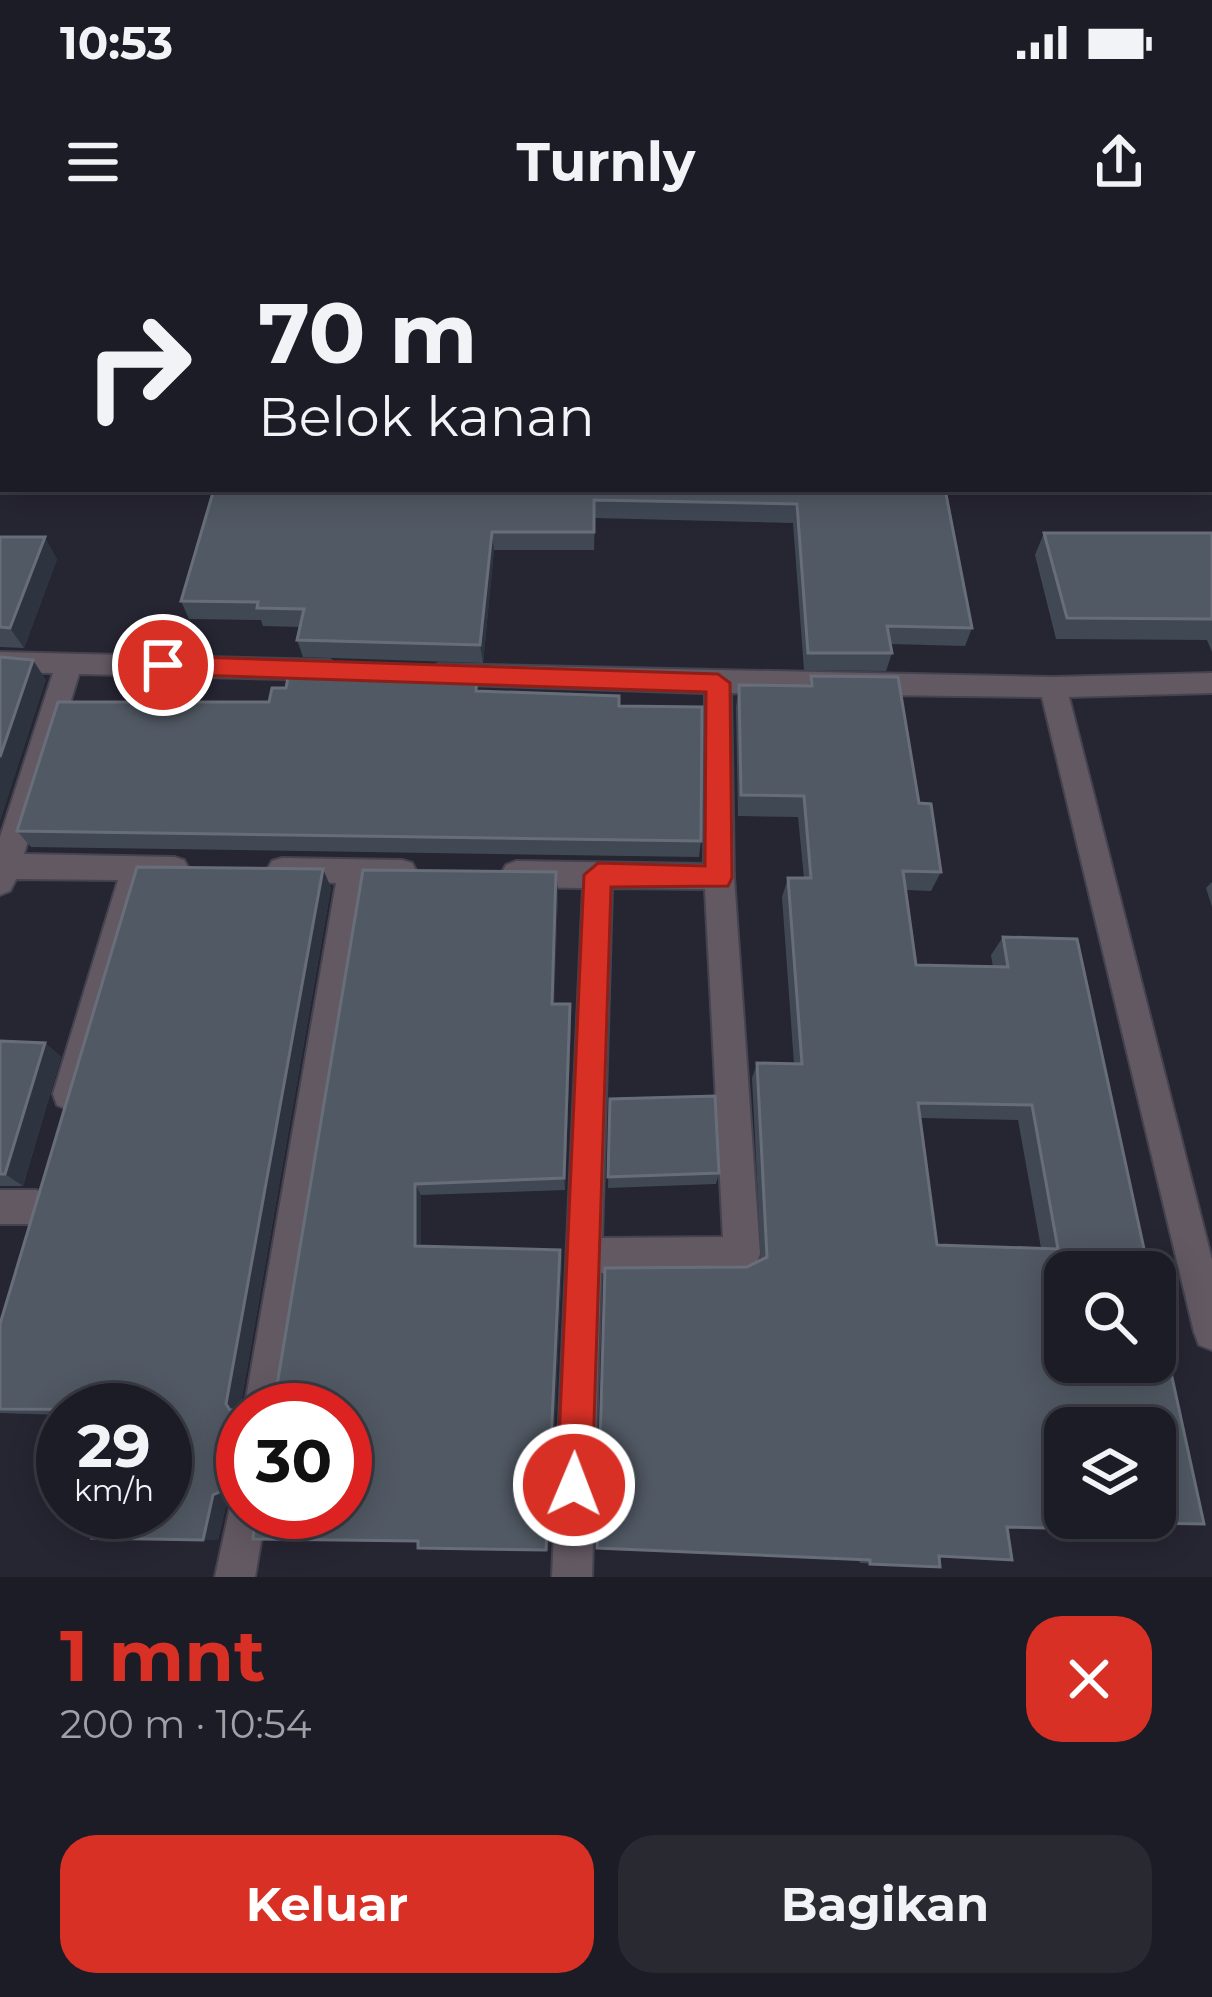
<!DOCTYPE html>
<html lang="id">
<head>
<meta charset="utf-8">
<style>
  :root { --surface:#1c1c26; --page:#292932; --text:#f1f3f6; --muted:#a0a1a7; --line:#3a3a43; --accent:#d93025 }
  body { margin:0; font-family:Montserrat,sans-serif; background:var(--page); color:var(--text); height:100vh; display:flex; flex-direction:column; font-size:45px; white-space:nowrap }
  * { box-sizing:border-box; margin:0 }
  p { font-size:39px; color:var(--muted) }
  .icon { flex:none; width:66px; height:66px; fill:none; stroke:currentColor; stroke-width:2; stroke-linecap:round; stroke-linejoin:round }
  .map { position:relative; height:1337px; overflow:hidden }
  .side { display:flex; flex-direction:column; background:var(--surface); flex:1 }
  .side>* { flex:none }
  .guide { position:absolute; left:0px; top:0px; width:1212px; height:252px; box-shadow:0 6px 30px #0003,0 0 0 3px var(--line); background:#1c1c26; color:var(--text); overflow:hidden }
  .tools { position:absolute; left:1044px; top:1011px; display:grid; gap:24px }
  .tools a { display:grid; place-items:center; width:132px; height:132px; border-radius:24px; background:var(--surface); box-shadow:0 6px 30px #0003,0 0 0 3px var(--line); font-size:60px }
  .speed { position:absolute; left:36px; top:1143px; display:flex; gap:24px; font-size:60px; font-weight:700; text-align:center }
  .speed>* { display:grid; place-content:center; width:156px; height:156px; border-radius:50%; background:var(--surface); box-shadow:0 6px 30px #0003,0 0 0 3px var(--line); line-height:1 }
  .speed small { font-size:30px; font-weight:400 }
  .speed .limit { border:18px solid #d22; background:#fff; color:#111 }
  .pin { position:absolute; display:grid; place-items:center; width:102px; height:102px; color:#fff; margin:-51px; border:6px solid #fff; border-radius:50%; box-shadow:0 3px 12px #0007 }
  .me { position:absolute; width:132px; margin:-66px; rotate:1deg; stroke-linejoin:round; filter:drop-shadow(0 0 9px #0008) }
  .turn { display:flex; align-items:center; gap:42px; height:252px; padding:0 60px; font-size:54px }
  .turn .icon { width:156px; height:156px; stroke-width:2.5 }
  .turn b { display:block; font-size:84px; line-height:102px }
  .round { display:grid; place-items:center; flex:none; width:126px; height:126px; border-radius:36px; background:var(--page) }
  .head { display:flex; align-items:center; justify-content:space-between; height:204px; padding:0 60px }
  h1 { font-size:72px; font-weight:700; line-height:90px; color:var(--accent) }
  .primary-button { display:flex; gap:24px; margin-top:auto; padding:24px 60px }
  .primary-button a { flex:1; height:138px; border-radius:36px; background:var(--accent); color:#fff; font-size:48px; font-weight:700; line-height:138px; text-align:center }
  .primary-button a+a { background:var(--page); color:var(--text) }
  .status { display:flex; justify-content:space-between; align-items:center; height:84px; padding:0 60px; background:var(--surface); direction:ltr }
  .status svg { height:33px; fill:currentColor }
  header { display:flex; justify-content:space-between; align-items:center; height:156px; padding:0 60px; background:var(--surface); font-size:54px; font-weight:700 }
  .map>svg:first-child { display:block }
</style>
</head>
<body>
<div class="status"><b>10:53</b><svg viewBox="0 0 49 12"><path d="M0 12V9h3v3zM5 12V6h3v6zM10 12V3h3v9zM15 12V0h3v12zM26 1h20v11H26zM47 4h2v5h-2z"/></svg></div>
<header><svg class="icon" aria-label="menu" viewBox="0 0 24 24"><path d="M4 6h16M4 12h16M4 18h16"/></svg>Turnly<svg class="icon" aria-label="share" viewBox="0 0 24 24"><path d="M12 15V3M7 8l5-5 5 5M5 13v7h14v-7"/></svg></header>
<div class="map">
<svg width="1212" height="1337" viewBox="0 0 1212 1337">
  <rect width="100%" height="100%" fill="#262532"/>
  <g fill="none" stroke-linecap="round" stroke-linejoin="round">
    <defs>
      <g id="minor">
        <rect x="0" y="148" width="3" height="14"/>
        <rect x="1209" y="169" width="3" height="14"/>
        <path d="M 0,412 L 330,420 L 343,430 L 330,440 L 79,434 L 24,614 L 174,617 L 184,620 L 189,629 L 184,638 L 147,641 L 85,854 L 81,865 L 69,870 L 57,865 L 53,854 L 118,640 L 16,639 L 10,651 L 0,655 L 0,597 L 53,433 L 0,432 Z"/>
        <path d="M 438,424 L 1053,437 L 1212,433 L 1212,453 L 1069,457 L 1212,1020 L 1212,1110 L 1199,1105 L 1194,1092 L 1042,457 L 731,453 L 734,637 L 760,1014 L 755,1027 L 742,1032 L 601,1033 L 592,1337 L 552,1337 L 583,648 L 516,647 L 506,643 L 501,634 L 506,625 L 516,621 L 704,624 L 705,453 L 438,444 L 425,434 ZM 612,648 L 705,649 L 723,997 L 602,998 Z"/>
        <path d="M 282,618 L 402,620 L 412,623 L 417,632 L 412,641 L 366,644 L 282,1170 L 244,1170 L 336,643 L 272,639 L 267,630 L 272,621 Z"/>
        <path d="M 0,950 L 36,950 L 48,955 L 53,967 L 48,979 L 36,984 L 0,984 Z"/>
        <path d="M 243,1253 L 243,1272 L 266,1272 L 255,1337 L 215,1337 L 232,1258 Z"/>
      </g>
    </defs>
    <use href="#minor" stroke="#44434f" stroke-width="4"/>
    <use href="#minor" fill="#635963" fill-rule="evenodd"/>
  </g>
  <g fill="#404854" fill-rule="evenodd">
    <path d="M 0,0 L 1212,0 L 1212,157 L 1209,157 L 1209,3 L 3,3 L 3,145 L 0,145 Z"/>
    <path d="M 214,249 L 945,249 L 972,388 L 965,406 L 890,404 L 892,413 L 886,431 L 804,430 L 793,283 L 595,278 L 594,310 L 494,310 L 483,423 L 303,417 L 297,400 L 300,387 L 263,386 L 261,380 L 189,379 L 181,361 Z"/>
    <path d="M 1044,293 L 1212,293 L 1212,412 L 1207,400 L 1056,399 L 1035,315 Z"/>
    <path d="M 0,297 L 57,319 L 24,408 L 0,407 Z"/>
    <path d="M 811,436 L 919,563 L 941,632 L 931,651 L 906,650 L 916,725 L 993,727 L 991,715 L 1003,697 L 1204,1284 L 1082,1283 L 1007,1288 L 939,1316 L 940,1327 L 860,1323 L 747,1027 L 761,1020 L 752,838 L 757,823 L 794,824 L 782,657 L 788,638 L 804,638 L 798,577 L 738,576 L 736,467 L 739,445 L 809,446 ZM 920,878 L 1018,880 L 1041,1008 L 937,1005 Z"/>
    <path d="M 480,451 L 619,466 L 701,601 L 699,617 L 31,607 L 17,591 L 269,462 Z"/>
    <path d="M 323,629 L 331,648 L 240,1169 L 273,1169 L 558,651 L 554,764 L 571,780 L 565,950 L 421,955 L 421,1006 L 560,1010 L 562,1020 L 549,1310 L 418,1301 L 345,1272 L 232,1255 L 228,1257 L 218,1300 L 165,1170 L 63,1170 L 63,1175 L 0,1173 L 0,1084 Z"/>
    <path d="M 1212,642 L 1212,667 L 1206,648 Z"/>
    <path d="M 0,801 L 45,803 L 61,817 L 23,946 L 0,946 Z"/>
    <path d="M 610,859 L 719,933 L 716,944 L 608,948 Z"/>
  </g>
  <g fill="#2e3340">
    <path d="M 492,292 L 494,310 L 483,423 L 480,405 Z"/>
    <path d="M 45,297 L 57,319 L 24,408 L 10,388 Z"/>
    <path d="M 33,420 L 46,440 L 0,582 L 0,517 Z"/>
    <path d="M 323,629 L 331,648 L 240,1169 L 230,1170 L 226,1164 Z"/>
    <path d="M 556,632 L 558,651 L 554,780 L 552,764 Z"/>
    <path d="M 570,764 L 571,780 L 565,950 L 564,938 Z"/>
    <path d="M 45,803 L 61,817 L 23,946 L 5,934 Z"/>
    <path d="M 415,944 L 421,955 L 421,1016 L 415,1006 Z"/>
    <path d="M 560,1010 L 562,1020 L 549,1310 L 546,1310 Z"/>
    <path d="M 230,1247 L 243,1249 L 228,1257 L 218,1300 L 203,1300 L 213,1255 Z"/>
  </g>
  <g fill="#515964" stroke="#686e79" stroke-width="3" fill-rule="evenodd">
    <path d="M 0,0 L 1212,0 L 1212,138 L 1209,138 L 1209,3 L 3,3 L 3,122 L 0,128 Z"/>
    <path d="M 214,249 L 945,249 L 972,388 L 887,386 L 892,413 L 808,413 L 797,264 L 594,260 L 594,292 L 492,292 L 480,405 L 297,400 L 304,369 L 257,368 L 258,362 L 181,361 Z"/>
    <path d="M 1044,293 L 1212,293 L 1212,379 L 1067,378 Z"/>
    <path d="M 0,297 L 45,297 L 10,388 L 0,387 Z"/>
    <path d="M 0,417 L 33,420 L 0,517 Z"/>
    <path d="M 290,427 L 477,433 L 476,451 L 619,456 L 619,466 L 702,467 L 701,601 L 17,591 L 58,462 L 269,462 L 272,448 L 286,448 Z"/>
    <path d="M 811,436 L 898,437 L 919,563 L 931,564 L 941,632 L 903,631 L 916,725 L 1008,727 L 1003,697 L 1077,699 L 1149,1032 L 1065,1032 L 1065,1122 L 1155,1122 L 1155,1059 L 1204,1284 L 1082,1282 L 1083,1289 L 1007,1287 L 1012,1320 L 939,1316 L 940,1327 L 870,1324 L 870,1320 L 597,1308 L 605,1028 L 747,1027 L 767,1017 L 757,823 L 802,824 L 788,638 L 811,638 L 804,556 L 741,555 L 739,445 L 812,446 ZM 918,863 L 1032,865 L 1058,1009 L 937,1005 ZM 1065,1188 L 1155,1188 L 1155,1278 L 1065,1278 Z"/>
    <path d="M 137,627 L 323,629 L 226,1164 L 230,1170 L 273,1169 L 363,630 L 556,632 L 552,764 L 570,764 L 564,938 L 415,944 L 415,1006 L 560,1010 L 546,1310 L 418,1308 L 418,1301 L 253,1299 L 256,1272 L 345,1272 L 345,1170 L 243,1170 L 243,1267 L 234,1266 L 230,1247 L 213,1255 L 203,1300 L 92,1298 L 98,1272 L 165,1272 L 165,1170 L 0,1169 L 0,1084 Z"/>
    <path d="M 0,801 L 45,803 L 5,934 L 0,934 Z"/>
    <path d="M 715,856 L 719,933 L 608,937 L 610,859 Z"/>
  </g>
  <path fill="#d93025" stroke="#8d1f18" stroke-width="3" d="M 163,416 L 718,434 L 730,443 L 732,638 L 728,646 L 611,647 L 592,1245 L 587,1258 L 574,1263 L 562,1258 L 557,1245 L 584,635 L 598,623 L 705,626 L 706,452 L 163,434 L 151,425 Z"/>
</svg>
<div class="tools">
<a><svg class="icon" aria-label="search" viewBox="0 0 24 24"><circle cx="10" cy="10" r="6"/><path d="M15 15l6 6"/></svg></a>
<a><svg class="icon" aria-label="layers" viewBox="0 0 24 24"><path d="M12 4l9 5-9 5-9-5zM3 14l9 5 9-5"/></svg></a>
</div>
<div class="speed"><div>29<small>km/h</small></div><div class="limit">30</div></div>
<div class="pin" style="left:163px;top:425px;background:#d93025"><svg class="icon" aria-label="arrive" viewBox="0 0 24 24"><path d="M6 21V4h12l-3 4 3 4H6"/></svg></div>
<svg class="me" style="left:574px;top:1245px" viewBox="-20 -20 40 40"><circle r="17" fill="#d93025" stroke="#fff" stroke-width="3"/><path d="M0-11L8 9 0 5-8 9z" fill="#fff"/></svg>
<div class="guide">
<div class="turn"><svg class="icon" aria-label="right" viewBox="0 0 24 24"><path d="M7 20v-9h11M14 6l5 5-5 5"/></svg><div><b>70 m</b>Belok kanan</div></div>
</div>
</div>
<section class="side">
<div class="head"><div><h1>1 mnt</h1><p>200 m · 10:54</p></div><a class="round" style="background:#d93025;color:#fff"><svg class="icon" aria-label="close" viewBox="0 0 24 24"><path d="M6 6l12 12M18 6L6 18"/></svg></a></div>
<div class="primary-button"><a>Keluar</a><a>Bagikan</a></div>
</section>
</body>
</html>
